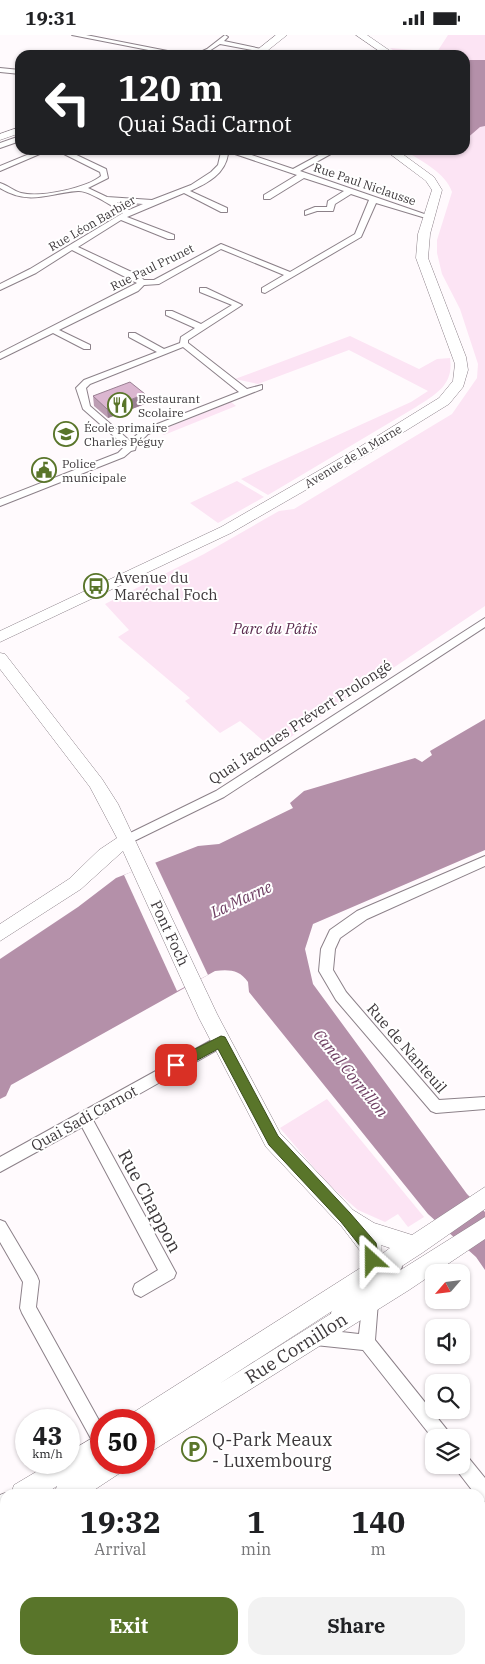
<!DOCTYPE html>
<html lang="en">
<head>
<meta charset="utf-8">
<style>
  :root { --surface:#fff; --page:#f2f2f2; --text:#202124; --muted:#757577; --accent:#59752a }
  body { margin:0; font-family:"IBM Plex Serif",serif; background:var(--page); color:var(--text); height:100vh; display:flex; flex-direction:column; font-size:19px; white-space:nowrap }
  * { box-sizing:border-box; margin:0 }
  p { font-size:16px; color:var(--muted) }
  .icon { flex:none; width:28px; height:28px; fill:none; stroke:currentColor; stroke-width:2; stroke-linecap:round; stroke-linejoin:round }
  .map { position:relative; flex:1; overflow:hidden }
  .drawer { position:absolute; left:0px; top:1454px; width:485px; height:176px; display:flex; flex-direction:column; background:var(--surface); border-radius:15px 15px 0 0; box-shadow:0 1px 4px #0004 }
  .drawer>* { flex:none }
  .guide { position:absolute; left:15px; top:15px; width:455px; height:105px; border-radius:15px; box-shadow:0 1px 4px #0004; background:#202124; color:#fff; overflow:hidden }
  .needle { width:32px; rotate:242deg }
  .fabs { position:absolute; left:425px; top:1229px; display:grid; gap:10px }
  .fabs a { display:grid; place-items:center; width:45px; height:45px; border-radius:10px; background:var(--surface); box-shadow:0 1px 4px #0004; font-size:25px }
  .speed { position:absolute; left:15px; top:1374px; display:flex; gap:10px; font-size:25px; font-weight:700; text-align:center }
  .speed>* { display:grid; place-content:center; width:65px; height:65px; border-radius:50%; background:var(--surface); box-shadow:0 1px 4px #0004; line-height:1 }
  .speed small { font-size:12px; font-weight:400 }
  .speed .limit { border:8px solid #d22; background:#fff; color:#111 }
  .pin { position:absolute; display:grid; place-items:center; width:42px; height:42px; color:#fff; margin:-21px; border-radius:10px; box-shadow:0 2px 8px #0006 }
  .me { position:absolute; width:55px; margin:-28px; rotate:336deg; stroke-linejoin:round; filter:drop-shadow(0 0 4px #0008) }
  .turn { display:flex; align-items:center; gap:18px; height:105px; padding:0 20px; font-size:22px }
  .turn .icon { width:65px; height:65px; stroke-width:2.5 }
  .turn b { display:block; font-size:35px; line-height:42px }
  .eta { display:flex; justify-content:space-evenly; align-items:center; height:85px; text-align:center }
  .eta b { font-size:30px; font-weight:700; line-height:35px }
  .button { display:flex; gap:10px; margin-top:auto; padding:10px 20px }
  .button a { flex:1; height:58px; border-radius:15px; background:var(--accent); color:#fff; font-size:20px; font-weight:700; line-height:58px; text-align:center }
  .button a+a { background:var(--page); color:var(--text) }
  .status { display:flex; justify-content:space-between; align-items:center; height:35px; padding:0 25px; background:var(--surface); direction:ltr }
  .status svg { height:14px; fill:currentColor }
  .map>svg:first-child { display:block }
</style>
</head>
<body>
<div class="status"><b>19:31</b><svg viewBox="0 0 49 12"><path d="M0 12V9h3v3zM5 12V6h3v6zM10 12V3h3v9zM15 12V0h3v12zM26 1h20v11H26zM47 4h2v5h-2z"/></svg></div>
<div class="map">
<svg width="485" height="1629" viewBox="0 0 485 1629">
  <rect width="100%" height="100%" fill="#fffafd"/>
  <g fill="#fce4f4">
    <path d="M 448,0 L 485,0 L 485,571 L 273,714 L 240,686 L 220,698 L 185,666 L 190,663 L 118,602 L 129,595 L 105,569 L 204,519 L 279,476 L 294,474 L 452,379 L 477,343 L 478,329 L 460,274 L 442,239 L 437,218 L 437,205 L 452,157 C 446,138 421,126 404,115 L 465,115 L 465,20 L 400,20 L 390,13 L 437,17 Z"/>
    <path d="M 350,301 L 419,334 L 437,324 L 450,323 C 454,350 436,359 416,372 L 268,460 L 241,444 L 411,367 L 428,356 L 349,315 L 258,349 L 235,344 Z"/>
    <path d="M 231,367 L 236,371 L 164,400 L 159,396 Z"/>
    <path d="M 237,446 L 264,462 L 218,488 L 190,468 Z"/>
    <path d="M 327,1064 L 424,1182 L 408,1192 L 398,1179 L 385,1187 L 358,1175 L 328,1149 L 280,1093 Z"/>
  </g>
  <g fill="#b490a9">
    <path d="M 465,25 L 485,25 L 485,91 L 480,92 L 465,105 Z"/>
    <path d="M 485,684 L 485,815 L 313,889 L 305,914 L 313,949 L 467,1159 L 485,1177 L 485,1235 L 476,1222 L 428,1179 L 249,957 L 248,947 C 240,935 229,934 215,936 L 11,1050 L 6,1061 L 0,1064 L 0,924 L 78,872 L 116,843 L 198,811 L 219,809 L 293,773 L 290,768 L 304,756 L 415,723 L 422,727 L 432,720 L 430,716 Z"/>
  </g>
  <path fill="#fffafd" d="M 155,827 L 208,940 L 177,956 L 124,840 Z"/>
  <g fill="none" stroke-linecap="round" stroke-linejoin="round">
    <defs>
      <g id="street">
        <path d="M 72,0 L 86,0 L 188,20 L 174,20 Z"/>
        <path d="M 225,0 L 228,2 L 224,6 L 266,15 L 263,17 L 220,9 L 203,20 L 194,20 L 207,14 Z"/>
        <path d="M 0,33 L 20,35 L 20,39 L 0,37 Z"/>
        <path d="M 20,101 L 20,106 L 0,113 L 0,108 Z"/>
        <path d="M 39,115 L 49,115 L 0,136 L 0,131 Z"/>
        <path d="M 56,115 L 66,115 L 106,134 L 108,143 L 88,153 L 107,162 L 152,165 L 191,150 L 211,137 L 218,130 L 221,117 L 228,119 C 225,139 208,148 190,156 L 227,173 L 227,177 L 221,177 L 184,158 L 127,182 L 174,200 L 174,204 L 168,204 L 121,185 L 78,212 L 138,240 L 144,245 L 154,245 L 221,209 L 290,237 L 355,199 L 369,165 L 351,159 L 335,169 L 333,176 L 317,176 L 305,180 L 305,176 L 315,172 L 327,172 L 328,166 L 344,156 L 304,143 L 270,164 L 264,164 L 264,160 L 297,140 L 235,119 L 234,117 L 237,115 L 293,134 L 328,115 L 338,115 L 300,136 L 433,182 L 429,184 L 376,168 L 361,202 L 265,258 L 262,257 L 262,253 L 284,240 L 221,214 L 159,249 L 144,250 L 138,256 L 59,295 L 90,310 L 90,314 L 84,314 L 53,298 L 0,324 L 0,318 L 137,248 L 72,215 L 36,238 L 0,255 L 0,249 L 30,234 L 123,178 C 114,172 88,155 78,156 C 48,158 30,171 0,153 L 0,148 C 7,150 14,156 21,158 C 40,163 87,153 101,141 L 100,137 ZM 117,167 L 143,169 L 129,175 Z"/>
        <path d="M 200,253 L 206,253 L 242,270 L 188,305 L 188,308 L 247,354 L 262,350 L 262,354 L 148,399 L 136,411 L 135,415 L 131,416 L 124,422 L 0,471 L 0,464 L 118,418 L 125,411 L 83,374 L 76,353 L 84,345 L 157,317 L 129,302 L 129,298 L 135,298 L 164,314 L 180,308 L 181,302 L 195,293 L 166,280 L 166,276 L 172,276 L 201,289 L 232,270 L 200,257 ZM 183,312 L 239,357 L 142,395 L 130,406 L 90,371 L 86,353 L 90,349 Z"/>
        <path d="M 485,583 L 485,592 L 224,762 L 130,808 L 122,808 L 120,805 L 122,802 L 216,756 Z"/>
        <path d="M 485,821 L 485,831 L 367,884 L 340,903 L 335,914 L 333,935 L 346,957 L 439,1065 L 485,1062 L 485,1074 L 436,1078 L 431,1076 L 336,965 L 319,936 L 321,914 L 330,895 L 357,876 Z"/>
        <path d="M 221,1000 L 226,1002 L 228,1006 L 226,1010 L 93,1085 L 176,1238 L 174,1243 L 141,1262 L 135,1259 L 133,1254 L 135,1249 L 158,1235 L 82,1092 L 0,1137 L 0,1122 Z"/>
        <path d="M 0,1185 L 5,1187 L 37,1241 L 39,1246 L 36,1272 L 101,1389 L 101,1413 L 95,1411 L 22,1278 L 20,1273 L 23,1247 L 0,1207 Z"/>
        <path d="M 394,1225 L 400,1227 L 402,1232 L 378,1267 L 375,1305 L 448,1396 L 450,1402 L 434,1402 L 434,1405 L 363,1315 L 315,1310 L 309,1308 L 307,1302 L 309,1296 L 315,1294 L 359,1299 L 363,1265 L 345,1283 L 339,1286 L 333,1283 L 331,1278 C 337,1263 355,1256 361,1241 L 367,1238 L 373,1241 L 374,1244 L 388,1227 Z"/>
        <path d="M 461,1419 L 467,1421 L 485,1443 L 485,1466 L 480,1464 L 480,1459 L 475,1459 L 455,1433 L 454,1430 L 461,1430 Z"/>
      </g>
      <g id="secondary">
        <path d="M 276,0 L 287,0 L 262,20 L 251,20 Z"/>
        <path d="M 356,0 L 367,0 L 396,20 L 385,20 Z"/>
        <path d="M 20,92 L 20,98 L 0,105 L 0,99 Z"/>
        <path d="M 385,115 L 397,115 L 434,142 L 442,155 L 430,199 L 428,223 L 466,322 L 468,335 L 463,352 L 449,369 L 368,419 L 231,498 L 0,607 L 0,596 L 221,492 L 358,413 L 439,363 L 453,346 L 455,329 L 416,223 L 418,199 L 432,155 L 426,146 Z"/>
        <path d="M 0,618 L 5,619 L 102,744 L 118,769 L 217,979 L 280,1098 L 353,1175 L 374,1188 L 412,1200 L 485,1152 L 485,1174 L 422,1218 L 219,1349 L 485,1182 L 485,1204 L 409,1255 L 144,1421 L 144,1385 L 130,1385 L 134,1377 L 362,1232 L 361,1217 L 342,1192 L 266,1112 L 199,983 L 123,816 L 81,854 L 0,906 L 0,889 L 69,844 L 99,815 L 117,803 L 90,752 L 0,634 ZM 381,1210 L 390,1213 L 382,1219 Z"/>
        <path d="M 101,1398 L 101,1428 L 127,1428 L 123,1436 L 88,1459 L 54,1459 L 57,1451 L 45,1459 L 11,1459 L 14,1450 L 51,1428 L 69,1428 L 69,1417 Z"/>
        <path d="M 5,1458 L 7,1459 L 5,1459 L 5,1483 L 0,1485 L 0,1460 Z"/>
        <path d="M 5,1486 L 5,1511 L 0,1513 L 0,1488 Z"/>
      </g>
    </defs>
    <use href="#street" stroke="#8c8189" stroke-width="2"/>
    <use href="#secondary" stroke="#8c8189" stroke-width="1"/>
    <use href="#street" fill="#fff" fill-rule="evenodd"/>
    <use href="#secondary" fill="#fff" fill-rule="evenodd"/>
  </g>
  <path fill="#bc9db3" d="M 93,361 L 145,369 L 108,383 L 94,371 Z"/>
  <g fill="#997f92">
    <path d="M 145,359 L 145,369 L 108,383 L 107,374 Z"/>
    <path d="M 101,1625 L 112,1625 L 106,1629 L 95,1629 Z"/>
  </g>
  <g fill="#dbb6d0" stroke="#997f92">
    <path d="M 130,347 L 145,359 L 107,374 L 93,361 Z"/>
    <path d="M 5,1524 L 5,1625 L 101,1625 L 95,1629 L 0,1629 L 0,1527 Z"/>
    <path d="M 205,1625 L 216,1625 L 218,1629 L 195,1629 Z"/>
  </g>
  <path fill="#59752a" stroke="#3a4c1b" d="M 221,1001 L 225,1002 L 278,1101 L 350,1178 L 376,1208 L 379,1225 L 377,1229 L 372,1231 L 367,1229 L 364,1216 L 341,1187 L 269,1110 L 218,1014 L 181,1034 L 171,1034 L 170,1030 L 171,1026 Z"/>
  <defs>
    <symbol id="restaurant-ring" viewBox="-11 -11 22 22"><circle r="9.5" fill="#fff" stroke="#59752a" stroke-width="1.5"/><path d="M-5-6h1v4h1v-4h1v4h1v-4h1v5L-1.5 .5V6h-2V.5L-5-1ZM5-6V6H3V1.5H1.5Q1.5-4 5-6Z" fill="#59752a"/></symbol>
    <symbol id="school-ring" viewBox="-11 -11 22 22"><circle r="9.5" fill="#fff" stroke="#59752a" stroke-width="1.5"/><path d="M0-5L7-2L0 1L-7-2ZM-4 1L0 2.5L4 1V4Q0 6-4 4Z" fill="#59752a"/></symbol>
    <symbol id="civic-ring" viewBox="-11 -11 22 22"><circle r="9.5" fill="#fff" stroke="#59752a" stroke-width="1.5"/><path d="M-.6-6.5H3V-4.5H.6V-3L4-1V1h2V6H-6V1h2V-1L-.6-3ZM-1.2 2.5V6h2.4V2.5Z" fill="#59752a"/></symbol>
    <symbol id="bus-ring" viewBox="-11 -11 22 22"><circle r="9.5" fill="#fff" stroke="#59752a" stroke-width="1.5"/><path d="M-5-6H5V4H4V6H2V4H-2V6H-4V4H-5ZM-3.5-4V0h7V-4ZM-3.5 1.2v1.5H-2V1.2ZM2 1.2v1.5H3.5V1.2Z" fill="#59752a"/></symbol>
    <symbol id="parking-ring" viewBox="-11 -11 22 22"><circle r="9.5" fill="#fff" stroke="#59752a" stroke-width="1.5"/><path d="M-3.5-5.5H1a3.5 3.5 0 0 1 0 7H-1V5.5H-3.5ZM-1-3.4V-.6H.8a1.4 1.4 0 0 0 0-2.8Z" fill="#59752a"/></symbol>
  </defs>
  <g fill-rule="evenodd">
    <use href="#restaurant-ring" x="106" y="356" width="28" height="28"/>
    <use href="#school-ring" x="52" y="385" width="28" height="28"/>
    <use href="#civic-ring" x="30" y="421" width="28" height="28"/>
    <use href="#bus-ring" x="82" y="537" width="28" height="28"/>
    <use href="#parking-ring" x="180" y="1400" width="28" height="28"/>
  </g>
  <g text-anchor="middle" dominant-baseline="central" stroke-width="4" stroke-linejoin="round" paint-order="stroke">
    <g font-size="12" fill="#3d383b" stroke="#fff">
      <text transform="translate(365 149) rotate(19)">Rue Paul Niclausse</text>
      <text transform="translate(92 188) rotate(-30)">Rue Léon Barbier</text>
      <text transform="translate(152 232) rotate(-26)">Rue Paul Prunet</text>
      <text transform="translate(353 421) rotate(-31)">Avenue de la Marne</text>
    </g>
    <g font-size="12" fill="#3d383b" stroke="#fff" text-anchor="start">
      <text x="138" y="363">Restaurant<tspan x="138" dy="14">Scolaire</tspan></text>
      <text x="84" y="392">École primaire<tspan x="84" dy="14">Charles Péguy</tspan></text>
      <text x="62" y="428">Police<tspan x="62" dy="14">municipale</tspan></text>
    </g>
    <g font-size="15" fill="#3d383b" stroke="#fff" text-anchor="start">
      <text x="114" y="542">Avenue du<tspan x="114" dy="17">Maréchal Foch</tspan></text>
    </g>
    <g font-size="15" font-style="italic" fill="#5b2c4f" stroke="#fff">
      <text x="275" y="593">Parc du Pâtis</text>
    </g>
    <g font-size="15" fill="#3d383b" stroke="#fff">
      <text transform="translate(300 687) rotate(-33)">Quai Jacques Prévert Prolongé</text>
      <text transform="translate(170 898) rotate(65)">Pont Foch</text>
      <text transform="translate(407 1013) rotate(49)">Rue de Nanteuil</text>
      <text transform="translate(84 1083) rotate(-29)">Quai Sadi Carnot</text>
    </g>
    <g font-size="16" font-style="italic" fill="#6e3e62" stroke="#fff">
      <text transform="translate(241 864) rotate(-25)">La Marne</text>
      <text transform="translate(351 1038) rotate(51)">Canal Cornillon</text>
    </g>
    <g font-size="18" fill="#3d383b" stroke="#fff">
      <text transform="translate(150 1166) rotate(62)">Rue Chappon</text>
      <text transform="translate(296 1313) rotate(-32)">Rue Cornillon</text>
    </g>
    <g font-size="18" fill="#3d383b" stroke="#fff" text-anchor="start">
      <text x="212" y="1404">Q-Park Meaux<tspan x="212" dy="21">- Luxembourg</tspan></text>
    </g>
  </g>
</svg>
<div class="fabs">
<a><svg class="needle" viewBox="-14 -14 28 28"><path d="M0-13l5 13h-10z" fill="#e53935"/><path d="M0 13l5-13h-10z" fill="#757577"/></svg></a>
<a><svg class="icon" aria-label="sound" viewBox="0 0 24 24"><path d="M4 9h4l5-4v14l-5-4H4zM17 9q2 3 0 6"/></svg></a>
<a><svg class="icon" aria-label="search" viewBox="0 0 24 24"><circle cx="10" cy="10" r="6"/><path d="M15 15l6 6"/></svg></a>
<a><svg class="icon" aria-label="layers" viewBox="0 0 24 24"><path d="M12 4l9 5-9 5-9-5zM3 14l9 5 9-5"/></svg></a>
</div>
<div class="speed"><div>43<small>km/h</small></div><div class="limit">50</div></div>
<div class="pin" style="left:176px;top:1030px;background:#d93025"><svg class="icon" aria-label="arrive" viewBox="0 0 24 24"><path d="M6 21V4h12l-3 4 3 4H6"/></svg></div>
<svg class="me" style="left:372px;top:1225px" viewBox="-20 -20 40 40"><path d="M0-17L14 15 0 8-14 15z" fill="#59752a" stroke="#fff" stroke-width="4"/></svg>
<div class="guide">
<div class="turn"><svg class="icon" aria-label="left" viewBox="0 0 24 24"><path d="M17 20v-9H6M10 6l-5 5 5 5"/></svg><div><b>120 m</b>Quai Sadi Carnot</div></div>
</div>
<section class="drawer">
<div class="eta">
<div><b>19:32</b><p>Arrival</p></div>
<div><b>1</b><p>min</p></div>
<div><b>140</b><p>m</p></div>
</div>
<div class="button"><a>Exit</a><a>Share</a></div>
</section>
</div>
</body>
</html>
